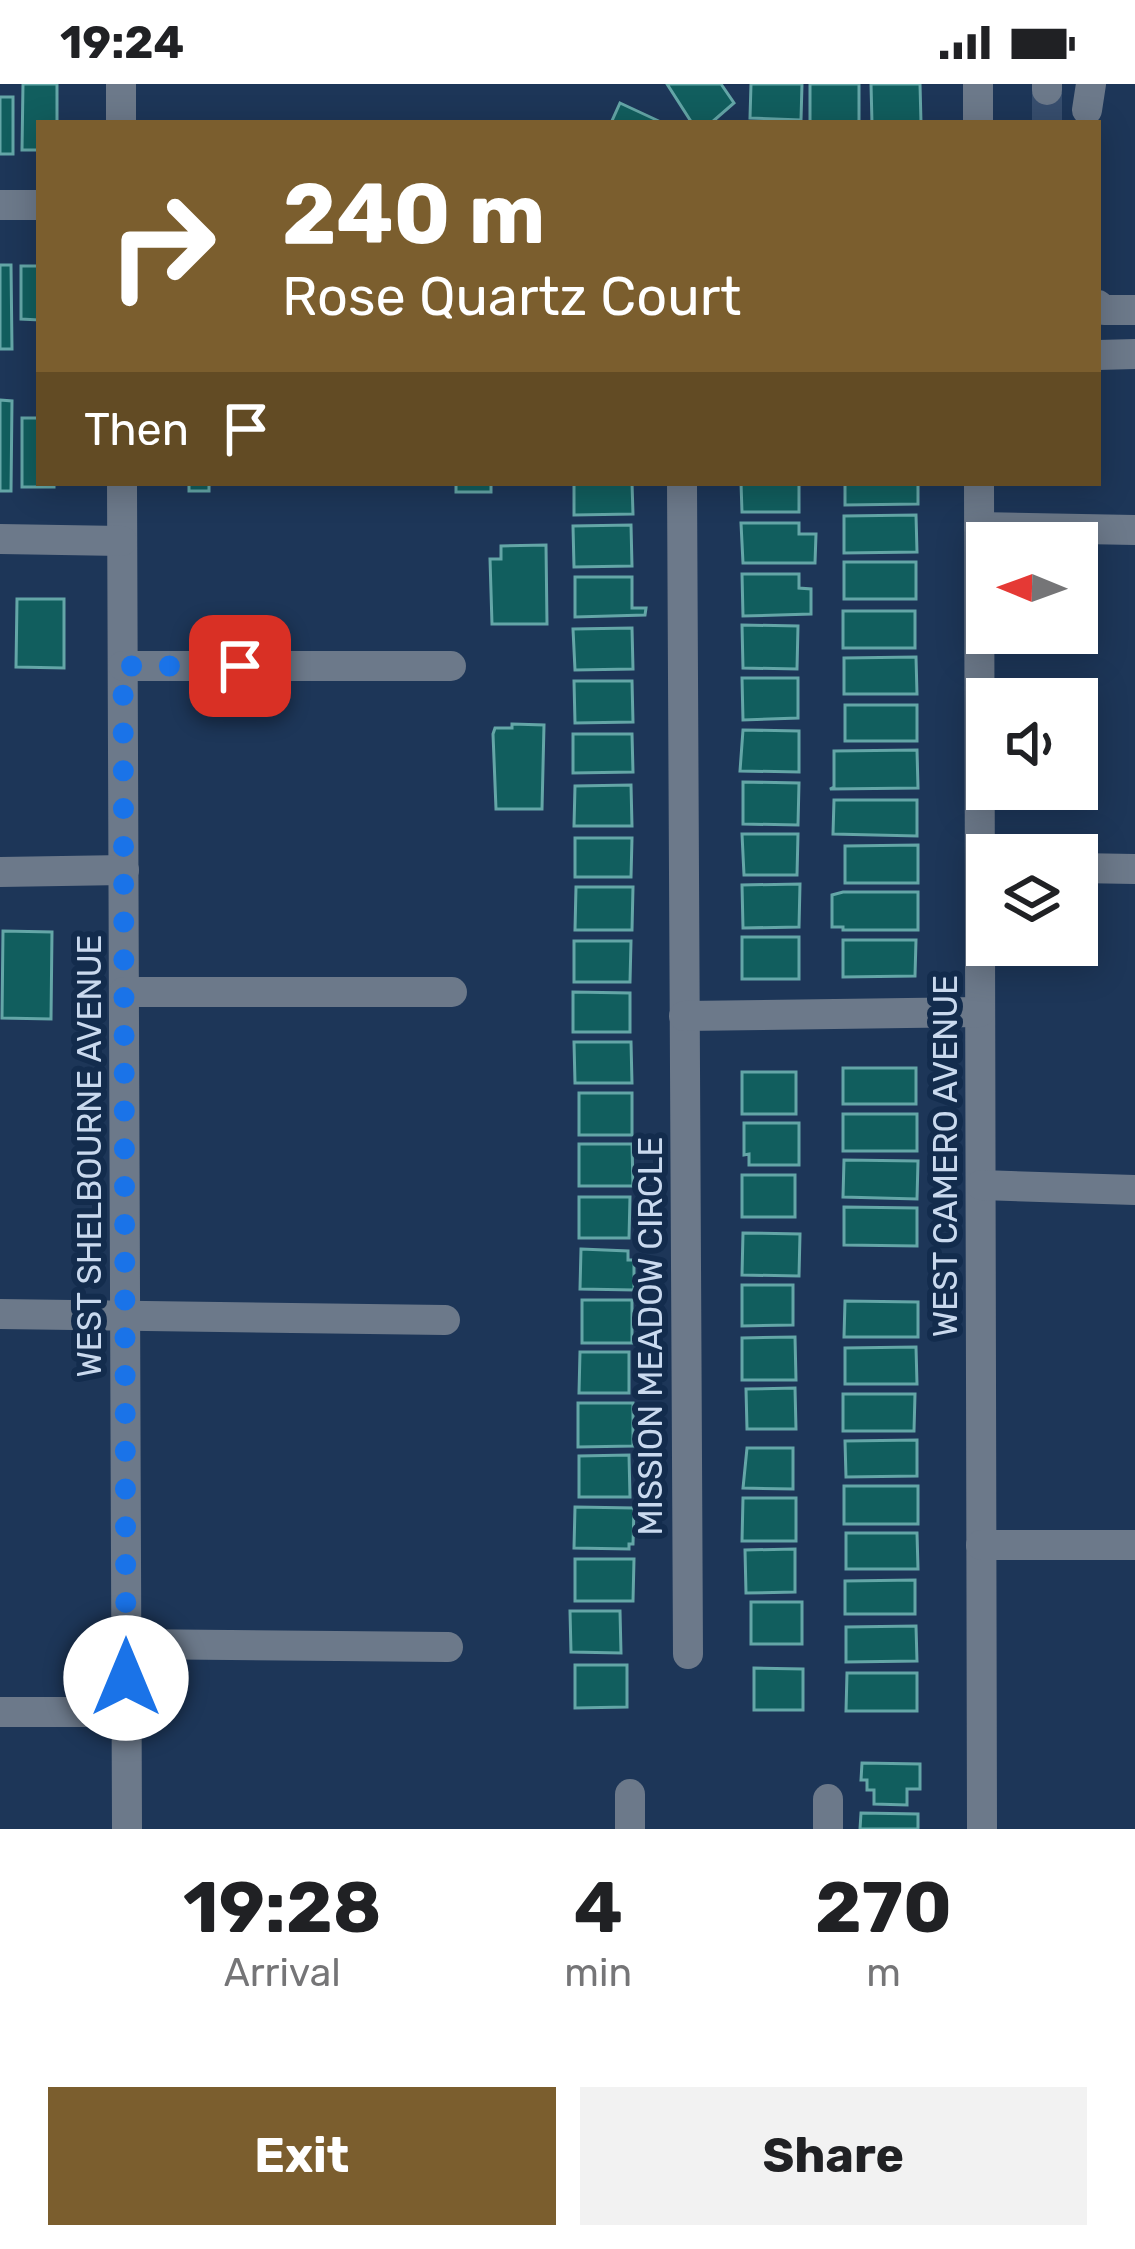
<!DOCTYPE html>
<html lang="en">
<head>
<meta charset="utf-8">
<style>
  :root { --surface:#fff; --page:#f2f2f2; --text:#202124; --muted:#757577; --accent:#7b5e2e }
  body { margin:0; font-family:Rubik,sans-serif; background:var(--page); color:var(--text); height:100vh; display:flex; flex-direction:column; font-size:45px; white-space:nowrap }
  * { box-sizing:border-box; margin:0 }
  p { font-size:39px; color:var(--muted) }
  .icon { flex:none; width:66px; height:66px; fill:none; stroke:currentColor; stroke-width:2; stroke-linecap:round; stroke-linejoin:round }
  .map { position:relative; height:1745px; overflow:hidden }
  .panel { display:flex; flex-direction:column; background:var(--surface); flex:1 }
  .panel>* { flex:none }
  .top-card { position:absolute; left:36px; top:36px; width:1065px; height:366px; border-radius:0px; box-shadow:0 6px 30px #0003; background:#7b5e2e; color:#fff; overflow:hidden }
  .needle { width:78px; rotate:271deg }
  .fabs { position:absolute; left:966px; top:438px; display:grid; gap:24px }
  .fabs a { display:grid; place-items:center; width:132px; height:132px; border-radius:0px; background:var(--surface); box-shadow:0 6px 30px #0003; font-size:60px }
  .pin { position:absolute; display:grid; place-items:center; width:102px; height:102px; color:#fff; margin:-51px; border-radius:24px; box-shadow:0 6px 18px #0006 }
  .me { position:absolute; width:132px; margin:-66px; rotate:0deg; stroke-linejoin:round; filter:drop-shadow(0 0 9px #0008) }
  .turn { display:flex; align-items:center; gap:42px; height:252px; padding:0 48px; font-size:54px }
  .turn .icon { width:156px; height:156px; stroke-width:2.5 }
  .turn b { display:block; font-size:84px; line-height:102px }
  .then { display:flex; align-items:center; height:114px; padding:0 48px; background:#0003; gap:24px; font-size:45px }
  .eta { display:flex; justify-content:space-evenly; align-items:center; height:204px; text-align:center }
  .eta b { font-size:72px; font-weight:700; line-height:84px }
  .cta { display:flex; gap:24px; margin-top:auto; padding:24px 48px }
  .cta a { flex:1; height:138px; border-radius:0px; background:var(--accent); color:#fff; font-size:48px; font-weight:700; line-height:138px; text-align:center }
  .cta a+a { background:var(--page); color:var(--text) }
  .status { display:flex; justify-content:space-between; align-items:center; height:84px; padding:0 60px; background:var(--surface); direction:ltr }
  .status svg { height:33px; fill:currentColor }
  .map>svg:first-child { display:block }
</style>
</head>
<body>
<div class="status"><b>19:24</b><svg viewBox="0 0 49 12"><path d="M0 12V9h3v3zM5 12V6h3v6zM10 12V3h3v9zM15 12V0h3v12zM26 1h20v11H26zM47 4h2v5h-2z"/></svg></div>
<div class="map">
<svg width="1135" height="1745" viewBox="0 0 1135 1745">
  <rect width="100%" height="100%" fill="#1d3658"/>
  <g fill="#115e5e" stroke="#64a6a7" stroke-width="3">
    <path d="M 23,0 L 57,0 L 57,39 L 39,39 L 39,66 L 22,66 Z"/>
    <path d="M 667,0 L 721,0 L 734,19 L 711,39 L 692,39 Z"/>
    <path d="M 751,0 L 802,0 L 801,36 L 750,34 Z"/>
    <rect x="810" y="0" width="49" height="39"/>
    <path d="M 871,0 L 920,0 L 921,39 L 872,39 Z"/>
    <rect x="0" y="13" width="13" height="57"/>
    <path d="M 620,19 L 663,39 L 611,39 Z"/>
    <path d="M 0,181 L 11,181 L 12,265 L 0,265 Z"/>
    <path d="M 21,182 L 39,182 L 39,236 L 21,235 Z"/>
    <path d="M 0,316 L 12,317 L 11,407 L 0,407 Z"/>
    <path d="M 22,334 L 39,334 L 39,399 L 54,399 L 54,403 L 22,403 Z"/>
    <path d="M 209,399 L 209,407 L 189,407 L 189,400 L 174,400 Z"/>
    <rect x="456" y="399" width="35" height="9"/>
    <path d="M 574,399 L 632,399 L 633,430 L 574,431 Z"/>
    <path d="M 741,399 L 799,399 L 799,428 L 742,428 Z"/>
    <path d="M 845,399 L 918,399 L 918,420 L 845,421 Z"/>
    <path d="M 916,431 L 917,468 L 844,469 L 844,432 Z"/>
    <path d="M 741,439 L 799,439 L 799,450 L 816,450 L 815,479 L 743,479 Z"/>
    <path d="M 631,441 L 632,482 L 574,483 L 573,442 Z"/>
    <path d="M 546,461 L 547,540 L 492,540 L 490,475 L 501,475 L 501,462 Z"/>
    <rect x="844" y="478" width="72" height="37"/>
    <path d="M 742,490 L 799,490 L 799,504 L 811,505 L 811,530 L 743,532 Z"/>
    <path d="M 575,493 L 632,493 L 632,524 L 646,524 L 645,531 L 575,533 Z"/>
    <path d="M 17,515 L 64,515 L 64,584 L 16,583 Z"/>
    <rect x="843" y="527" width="72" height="37"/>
    <path d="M 742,541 L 798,542 L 797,585 L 743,584 Z"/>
    <path d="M 632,544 L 633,585 L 575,586 L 573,545 Z"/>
    <path d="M 916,573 L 917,610 L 844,610 L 844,574 Z"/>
    <path d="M 742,594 L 798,594 L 798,634 L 743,636 Z"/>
    <path d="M 574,597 L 632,597 L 633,638 L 575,639 Z"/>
    <rect x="845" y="621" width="72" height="36"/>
    <path d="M 512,640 L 544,641 L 542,725 L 496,725 L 493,650 L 495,644 L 512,644 Z"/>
    <path d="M 743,646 L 799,647 L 799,688 L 740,687 Z"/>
    <path d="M 573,650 L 632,650 L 633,688 L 573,689 Z"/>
    <path d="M 917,666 L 918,704 L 830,705 L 834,703 L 834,667 Z"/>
    <path d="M 743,698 L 799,699 L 798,741 L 743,740 Z"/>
    <path d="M 631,701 L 632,742 L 574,742 L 575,702 Z"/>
    <path d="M 834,716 L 917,716 L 917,752 L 833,750 Z"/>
    <path d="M 742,750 L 798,750 L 797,791 L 744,791 Z"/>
    <path d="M 575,754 L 632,754 L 631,793 L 575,793 Z"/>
    <path d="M 918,761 L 918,799 L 845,799 L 845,762 Z"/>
    <path d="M 800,800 L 799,843 L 743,844 L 742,801 Z"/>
    <path d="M 576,803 L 633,803 L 632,846 L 575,846 Z"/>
    <path d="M 843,808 L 918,808 L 918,846 L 843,846 L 843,843 L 832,843 L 832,811 Z"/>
    <path d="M 3,847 L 52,848 L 51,935 L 2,934 Z"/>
    <rect x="742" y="853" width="57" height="42"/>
    <path d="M 843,856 L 916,856 L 915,892 L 843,893 Z"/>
    <path d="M 574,857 L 631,857 L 630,898 L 574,898 Z"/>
    <path d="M 573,908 L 630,909 L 630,948 L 573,948 Z"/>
    <path d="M 574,958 L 631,958 L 632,999 L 575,999 Z"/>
    <rect x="843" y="984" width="73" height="36"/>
    <rect x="742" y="988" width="54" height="42"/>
    <rect x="579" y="1009" width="53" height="42"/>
    <rect x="843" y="1030" width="74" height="37"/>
    <path d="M 744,1039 L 799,1039 L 799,1081 L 749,1081 L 749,1070 L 744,1071 Z"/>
    <path d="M 579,1060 L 632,1060 L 633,1102 L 579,1102 Z"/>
    <path d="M 844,1076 L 918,1077 L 917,1115 L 843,1113 Z"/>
    <rect x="742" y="1091" width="53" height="42"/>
    <path d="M 579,1113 L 630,1113 L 629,1154 L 579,1154 Z"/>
    <path d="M 844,1123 L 917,1124 L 917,1162 L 844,1161 Z"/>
    <path d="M 743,1149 L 800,1150 L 799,1192 L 742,1191 Z"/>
    <path d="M 581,1165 L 628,1167 L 628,1176 L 634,1176 L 634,1206 L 580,1205 Z"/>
    <path d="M 742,1201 L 793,1201 L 793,1241 L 742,1242 Z"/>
    <rect x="582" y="1216" width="50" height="43"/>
    <path d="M 845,1217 L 918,1218 L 918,1253 L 844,1253 Z"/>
    <path d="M 795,1253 L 796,1296 L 742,1296 L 742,1254 Z"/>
    <path d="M 916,1263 L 917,1300 L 845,1300 L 845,1264 Z"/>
    <path d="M 580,1268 L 629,1268 L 629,1309 L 579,1309 Z"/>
    <path d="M 795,1304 L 796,1345 L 747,1345 L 746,1305 Z"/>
    <path d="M 843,1310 L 915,1310 L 914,1347 L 843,1347 Z"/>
    <path d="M 578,1319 L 633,1319 L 633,1362 L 578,1363 Z"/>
    <path d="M 917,1356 L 917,1392 L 846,1393 L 845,1357 Z"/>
    <path d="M 747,1364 L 793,1364 L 793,1405 L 743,1404 Z"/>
    <path d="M 629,1371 L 630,1413 L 579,1413 L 579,1372 Z"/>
    <rect x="844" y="1402" width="74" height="38"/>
    <path d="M 743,1414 L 796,1414 L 796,1457 L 742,1457 Z"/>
    <path d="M 575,1423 L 634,1424 L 633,1460 L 629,1460 L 629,1465 L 574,1464 Z"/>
    <path d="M 846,1449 L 917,1449 L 918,1485 L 846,1485 Z"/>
    <path d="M 795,1465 L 795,1508 L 746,1509 L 745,1466 Z"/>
    <path d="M 575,1475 L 634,1475 L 633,1517 L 575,1517 Z"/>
    <path d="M 915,1496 L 915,1530 L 845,1530 L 845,1497 Z"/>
    <rect x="751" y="1518" width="51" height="42"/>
    <path d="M 570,1527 L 620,1527 L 621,1569 L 571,1568 Z"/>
    <path d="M 916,1542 L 917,1577 L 846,1578 L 846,1543 Z"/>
    <path d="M 575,1581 L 627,1581 L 627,1623 L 575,1624 Z"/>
    <path d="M 754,1584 L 803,1585 L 803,1626 L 754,1626 Z"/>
    <path d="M 847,1589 L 917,1589 L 917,1627 L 846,1627 Z"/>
    <path d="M 862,1679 L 920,1680 L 920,1705 L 907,1705 L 907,1721 L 874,1720 L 874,1706 L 867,1706 L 867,1696 L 861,1696 Z"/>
    <path d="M 861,1729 L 918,1730 L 918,1745 L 860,1745 Z"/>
  </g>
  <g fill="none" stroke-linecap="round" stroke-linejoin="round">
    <path stroke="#374e6e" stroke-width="30" stroke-dasharray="30 15" stroke-linecap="butt" d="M 1047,39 L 1047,6"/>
    <g stroke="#6c798a" stroke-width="30">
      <path d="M 121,0 L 121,39"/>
      <path d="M 978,0 L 978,39"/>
      <path d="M 1047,6 L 1047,0"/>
      <path d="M 1087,26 L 1091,0"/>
      <path d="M 0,121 L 39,121"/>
      <path d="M 1098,221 L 1104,226 L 1135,226"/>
      <path d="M 1098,271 L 1135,270"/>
      <path d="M 122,399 L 127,1745"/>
      <path d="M 682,399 L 688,1570"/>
      <path d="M 979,399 L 982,1745"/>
      <path d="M 979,443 L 1135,446"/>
      <path d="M 0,455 L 122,457"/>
      <path d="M 123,582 L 451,582"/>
      <path d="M 1077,784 L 1135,785"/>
      <path d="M 0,788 L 124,786"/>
      <path d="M 124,908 L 452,908"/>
      <path d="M 684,932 L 980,928"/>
      <path d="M 981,1101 L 1135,1106"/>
      <path d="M 0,1230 L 445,1236"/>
      <path d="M 981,1461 L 1135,1461"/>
      <path d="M 126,1560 L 448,1563"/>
      <path d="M 0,1628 L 126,1628"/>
      <path d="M 630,1710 L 630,1745"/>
      <path d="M 828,1715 L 828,1745"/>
    </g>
  </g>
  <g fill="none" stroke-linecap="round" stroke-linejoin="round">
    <path stroke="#1a73e8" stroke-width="21" stroke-dasharray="0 37.8" d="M 126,1594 L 123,582 L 240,582"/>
  </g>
  <g text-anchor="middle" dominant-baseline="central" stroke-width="12" stroke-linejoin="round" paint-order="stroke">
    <g font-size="33" fill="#c9d9ee" stroke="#132c4d">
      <text transform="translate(89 1072) rotate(-90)">WEST SHELBOURNE AVENUE</text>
      <text transform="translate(945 1072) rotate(-90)">WEST CAMERO AVENUE</text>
      <text transform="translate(650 1252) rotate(-90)">MISSION MEADOW CIRCLE</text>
    </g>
  </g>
</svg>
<div class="fabs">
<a><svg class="needle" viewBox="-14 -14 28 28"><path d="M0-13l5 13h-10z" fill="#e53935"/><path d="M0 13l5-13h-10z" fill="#757577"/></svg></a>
<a><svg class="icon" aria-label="sound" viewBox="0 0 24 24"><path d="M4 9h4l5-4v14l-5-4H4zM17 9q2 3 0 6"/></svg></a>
<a><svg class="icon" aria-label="layers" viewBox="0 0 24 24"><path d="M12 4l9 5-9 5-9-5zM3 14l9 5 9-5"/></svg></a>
</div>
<div class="pin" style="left:240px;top:582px;background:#d93025"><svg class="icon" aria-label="arrive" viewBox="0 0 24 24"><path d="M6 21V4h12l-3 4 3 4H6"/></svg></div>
<svg class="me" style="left:126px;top:1594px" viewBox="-20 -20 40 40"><circle r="19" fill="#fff"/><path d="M0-13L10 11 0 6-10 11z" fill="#1a73e8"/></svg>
<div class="top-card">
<div class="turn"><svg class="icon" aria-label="right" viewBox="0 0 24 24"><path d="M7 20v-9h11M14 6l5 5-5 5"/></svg><div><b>240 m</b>Rose Quartz Court</div></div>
<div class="then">Then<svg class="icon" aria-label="arrive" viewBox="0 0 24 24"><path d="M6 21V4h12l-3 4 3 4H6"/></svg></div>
</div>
</div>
<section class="panel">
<div class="eta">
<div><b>19:28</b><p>Arrival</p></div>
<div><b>4</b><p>min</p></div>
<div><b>270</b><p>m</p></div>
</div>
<div class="cta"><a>Exit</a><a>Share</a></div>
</section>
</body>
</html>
